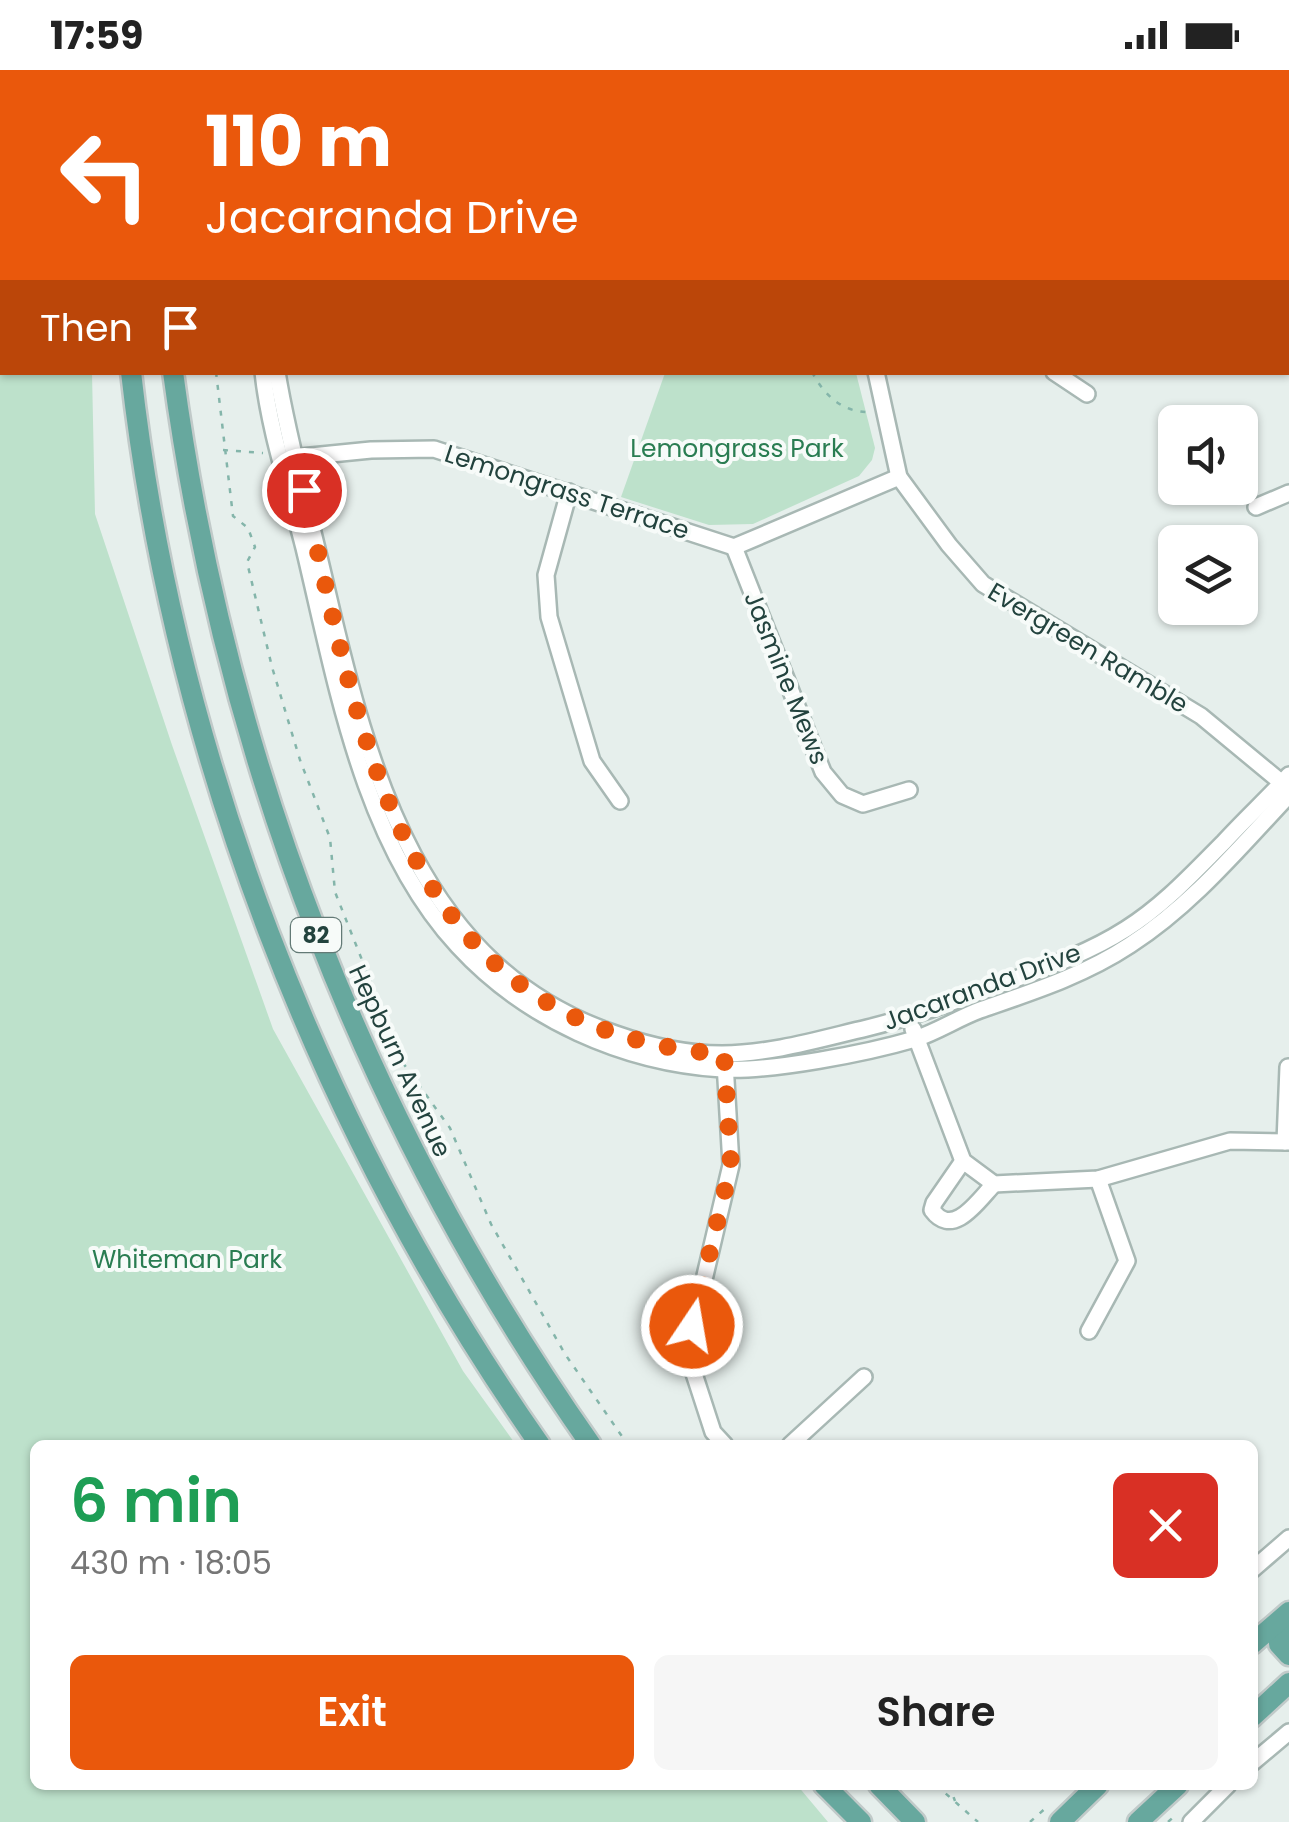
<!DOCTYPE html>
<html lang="en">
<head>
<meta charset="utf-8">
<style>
  :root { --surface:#fff; --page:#f6f6f6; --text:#222; --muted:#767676; --accent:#ea580c }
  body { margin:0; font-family:Poppins,sans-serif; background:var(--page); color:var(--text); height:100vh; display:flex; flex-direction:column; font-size:38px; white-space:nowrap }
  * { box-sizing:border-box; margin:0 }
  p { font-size:32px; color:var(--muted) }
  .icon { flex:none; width:55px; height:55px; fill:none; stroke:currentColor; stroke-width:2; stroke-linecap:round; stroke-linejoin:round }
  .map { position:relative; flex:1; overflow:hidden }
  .sheet { position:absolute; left:30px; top:1370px; width:1228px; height:350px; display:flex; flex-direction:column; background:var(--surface); border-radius:15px; box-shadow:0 2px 8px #0004 }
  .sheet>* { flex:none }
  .hud { position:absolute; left:0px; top:0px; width:1290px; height:305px; box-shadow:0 2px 8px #0004; background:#ea580c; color:#fff; overflow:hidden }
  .fabs { position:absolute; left:1158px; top:335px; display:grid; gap:20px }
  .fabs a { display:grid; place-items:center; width:100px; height:100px; border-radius:15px; background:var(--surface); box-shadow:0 2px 8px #0004; font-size:50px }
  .pin { position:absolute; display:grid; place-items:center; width:85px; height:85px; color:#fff; margin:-42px; border:5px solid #fff; border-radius:50%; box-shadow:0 2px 10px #0007 }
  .me { position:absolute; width:110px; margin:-55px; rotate:12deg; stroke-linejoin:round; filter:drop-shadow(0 0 8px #0008) }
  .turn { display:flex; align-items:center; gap:35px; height:210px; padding:0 40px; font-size:45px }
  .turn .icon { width:130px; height:130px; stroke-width:2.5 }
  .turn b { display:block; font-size:70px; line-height:85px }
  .then { display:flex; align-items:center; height:95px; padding:0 40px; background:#0003; gap:20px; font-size:38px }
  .round { display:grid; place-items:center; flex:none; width:105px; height:105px; border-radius:15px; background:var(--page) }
  .headline { display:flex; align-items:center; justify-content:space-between; height:170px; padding:0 40px }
  h1 { font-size:60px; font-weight:600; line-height:75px; color:#1e9e55 }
  .action { display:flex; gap:20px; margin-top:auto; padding:20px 40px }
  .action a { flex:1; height:115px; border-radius:15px; background:var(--accent); color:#fff; font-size:40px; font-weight:600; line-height:115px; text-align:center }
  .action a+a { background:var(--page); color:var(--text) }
  .status { display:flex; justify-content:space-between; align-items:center; height:70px; padding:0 50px; background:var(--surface); direction:ltr }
  .status svg { height:28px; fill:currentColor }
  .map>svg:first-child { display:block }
</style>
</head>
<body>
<div class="status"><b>17:59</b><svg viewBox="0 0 49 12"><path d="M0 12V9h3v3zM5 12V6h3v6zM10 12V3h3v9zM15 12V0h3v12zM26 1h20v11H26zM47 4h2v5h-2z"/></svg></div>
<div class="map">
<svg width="1289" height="1752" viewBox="0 0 1289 1752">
  <rect width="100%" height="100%" fill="#e6efec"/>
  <g fill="#bde1cb">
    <path d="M 0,0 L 87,2 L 2,2 L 2,302 L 92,303 L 95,444 L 172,675 L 273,959 L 463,1301 L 516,1375 L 35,1375 L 35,1715 L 797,1715 L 828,1752 L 0,1752 Z"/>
    <path d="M 665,303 L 856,303 L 875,378 L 872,390 L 859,406 L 753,454 L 709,455 L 621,427 Z"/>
  </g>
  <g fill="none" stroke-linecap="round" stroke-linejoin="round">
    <defs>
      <g id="minor">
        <path d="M 353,0 L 356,2"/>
        <path d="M 369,2 L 371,0"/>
        <path d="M 626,2 L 626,0"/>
        <path d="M 935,2 L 937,0"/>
        <path d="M 1288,154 L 1289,152"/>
        <path d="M 263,302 C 269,360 290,422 304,478 C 336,611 362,772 458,876 C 525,949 623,993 722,999 C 771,1002 867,983 915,969 C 937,962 958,948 980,940 C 1032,922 1083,906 1130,875 C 1192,835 1239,778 1289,725"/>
        <path d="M 277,302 C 289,376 311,449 327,521 C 369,701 420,899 616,964 C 650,976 686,984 722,984 C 770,984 820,969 867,958 C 912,947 955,931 999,915 C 1042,899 1087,884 1126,859 C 1164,835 1193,803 1224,772 C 1245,749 1268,728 1289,705"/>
        <path d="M 876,302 L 899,407 L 949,475 L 983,514 L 1201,646 L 1288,718"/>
        <path d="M 1054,302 L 1087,324"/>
        <path d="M 291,388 L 371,380 L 434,379 L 734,477 L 899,407"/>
        <path d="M 569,422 L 546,505 L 549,547 L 592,691 L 620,731"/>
        <path d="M 1256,437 L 1289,423"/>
        <path d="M 734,477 L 823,702 L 842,725 L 863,734 L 909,720"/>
        <path d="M 913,959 L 963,1091 L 994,1114 L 1098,1109 L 1230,1071 L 1289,1072"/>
        <path d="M 725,993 L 731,1095 L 687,1282 L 713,1362 L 725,1375"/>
        <path d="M 1285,1072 L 1288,997"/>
        <path d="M 963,1091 L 934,1133 L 932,1140 C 953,1169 978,1131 994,1114"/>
        <path d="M 1089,1261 L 1127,1191 L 1098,1109"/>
        <path d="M 790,1375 L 864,1307"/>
        <path d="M 1252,1500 L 1289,1468"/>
        <path d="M 1252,1693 L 1289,1662"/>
        <path d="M 1191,1752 L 1228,1715"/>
      </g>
      <g id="major">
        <path d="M 110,0 L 110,2"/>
        <path d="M 152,0 L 153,2"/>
        <path d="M 131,302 C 174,683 320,1061 540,1375"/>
        <path d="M 173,302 C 225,689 366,1055 591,1375"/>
        <path d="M 1279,1552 L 1279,1574 L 1289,1585"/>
        <path d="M 1252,1574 L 1289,1542"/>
        <path d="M 1252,1647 L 1289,1613"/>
        <path d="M 824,1715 L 861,1752"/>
        <path d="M 879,1715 L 915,1752"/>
        <path d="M 1060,1752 L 1098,1715"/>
        <path d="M 1138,1752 L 1178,1715"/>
      </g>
    </defs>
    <use href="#minor" stroke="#a8b8b4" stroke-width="20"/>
    <use href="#major" stroke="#c1cac9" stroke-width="25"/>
    <g stroke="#84b5aa" stroke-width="2.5" stroke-dasharray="5 8" stroke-linecap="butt">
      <path d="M 191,0 L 191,2"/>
      <path d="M 216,302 L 233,446 L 248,458 L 255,477 L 247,492 L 272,597 L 300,690 L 330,768 L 335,822 L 403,993 L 450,1058 L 491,1154 L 565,1284 L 628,1375"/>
      <path d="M 812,302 C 824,325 842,342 868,342"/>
      <path d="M 223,380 L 263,383"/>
      <path d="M 1252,1611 L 1259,1618"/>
      <path d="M 936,1715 L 978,1752"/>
      <path d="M 949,1715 L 955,1731"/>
      <path d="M 1030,1752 L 1048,1736"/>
      <path d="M 1168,1752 L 1177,1744"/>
    </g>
    <use href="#minor" stroke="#fff" stroke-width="15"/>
    <use href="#major" stroke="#67a89e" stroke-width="20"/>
  </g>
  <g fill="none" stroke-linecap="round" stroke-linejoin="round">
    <path stroke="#ea580c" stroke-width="18" stroke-dasharray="0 32.4" d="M 304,420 C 363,676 403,961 724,984 L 731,1095 L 692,1256"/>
  </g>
  <g text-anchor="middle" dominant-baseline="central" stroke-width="8" stroke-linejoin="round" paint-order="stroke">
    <rect fill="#f7fbf9" stroke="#637a76" stroke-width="2.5" x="291" y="848" width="50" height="34" rx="8"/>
    <g font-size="22" font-weight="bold" fill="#23433e">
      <text x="316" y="865">82</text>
    </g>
    <g font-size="25" fill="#2a7d52" stroke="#f7fbf9">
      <text x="737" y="378">Lemongrass Park</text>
      <text x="187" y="1189">Whiteman Park</text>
    </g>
    <g font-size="25" fill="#23433e" stroke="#f7fbf9">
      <text transform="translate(567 422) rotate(18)">Lemongrass Terrace</text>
      <text transform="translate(1088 578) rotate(31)">Evergreen Ramble</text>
      <text transform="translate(786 608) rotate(68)">Jasmine Mews</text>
      <text transform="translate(982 917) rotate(-20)">Jacaranda Drive</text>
      <text transform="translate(400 991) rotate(65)">Hepburn Avenue</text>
    </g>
  </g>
</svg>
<div class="fabs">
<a><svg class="icon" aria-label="sound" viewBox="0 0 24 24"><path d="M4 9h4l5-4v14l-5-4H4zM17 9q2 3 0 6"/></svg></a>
<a><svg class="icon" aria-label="layers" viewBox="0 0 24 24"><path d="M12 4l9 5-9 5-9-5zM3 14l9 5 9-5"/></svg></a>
</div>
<div class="pin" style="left:304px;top:420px;background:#d93025"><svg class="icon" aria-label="arrive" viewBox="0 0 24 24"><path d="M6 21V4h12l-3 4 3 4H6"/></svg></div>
<svg class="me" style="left:692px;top:1256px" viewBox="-20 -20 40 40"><circle r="17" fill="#ea580c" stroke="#fff" stroke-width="3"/><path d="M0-11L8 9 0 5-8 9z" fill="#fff"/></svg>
<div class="hud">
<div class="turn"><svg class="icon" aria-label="left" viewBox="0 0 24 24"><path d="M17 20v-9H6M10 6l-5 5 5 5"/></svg><div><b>110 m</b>Jacaranda Drive</div></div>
<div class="then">Then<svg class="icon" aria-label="arrive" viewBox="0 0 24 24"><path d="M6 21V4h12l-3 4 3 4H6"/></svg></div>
</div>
<section class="sheet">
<div class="headline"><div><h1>6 min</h1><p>430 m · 18:05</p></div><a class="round" style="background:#d93025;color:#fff"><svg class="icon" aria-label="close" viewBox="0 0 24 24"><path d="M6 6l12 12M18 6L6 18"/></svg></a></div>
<div class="action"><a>Exit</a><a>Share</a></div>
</section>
</div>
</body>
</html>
